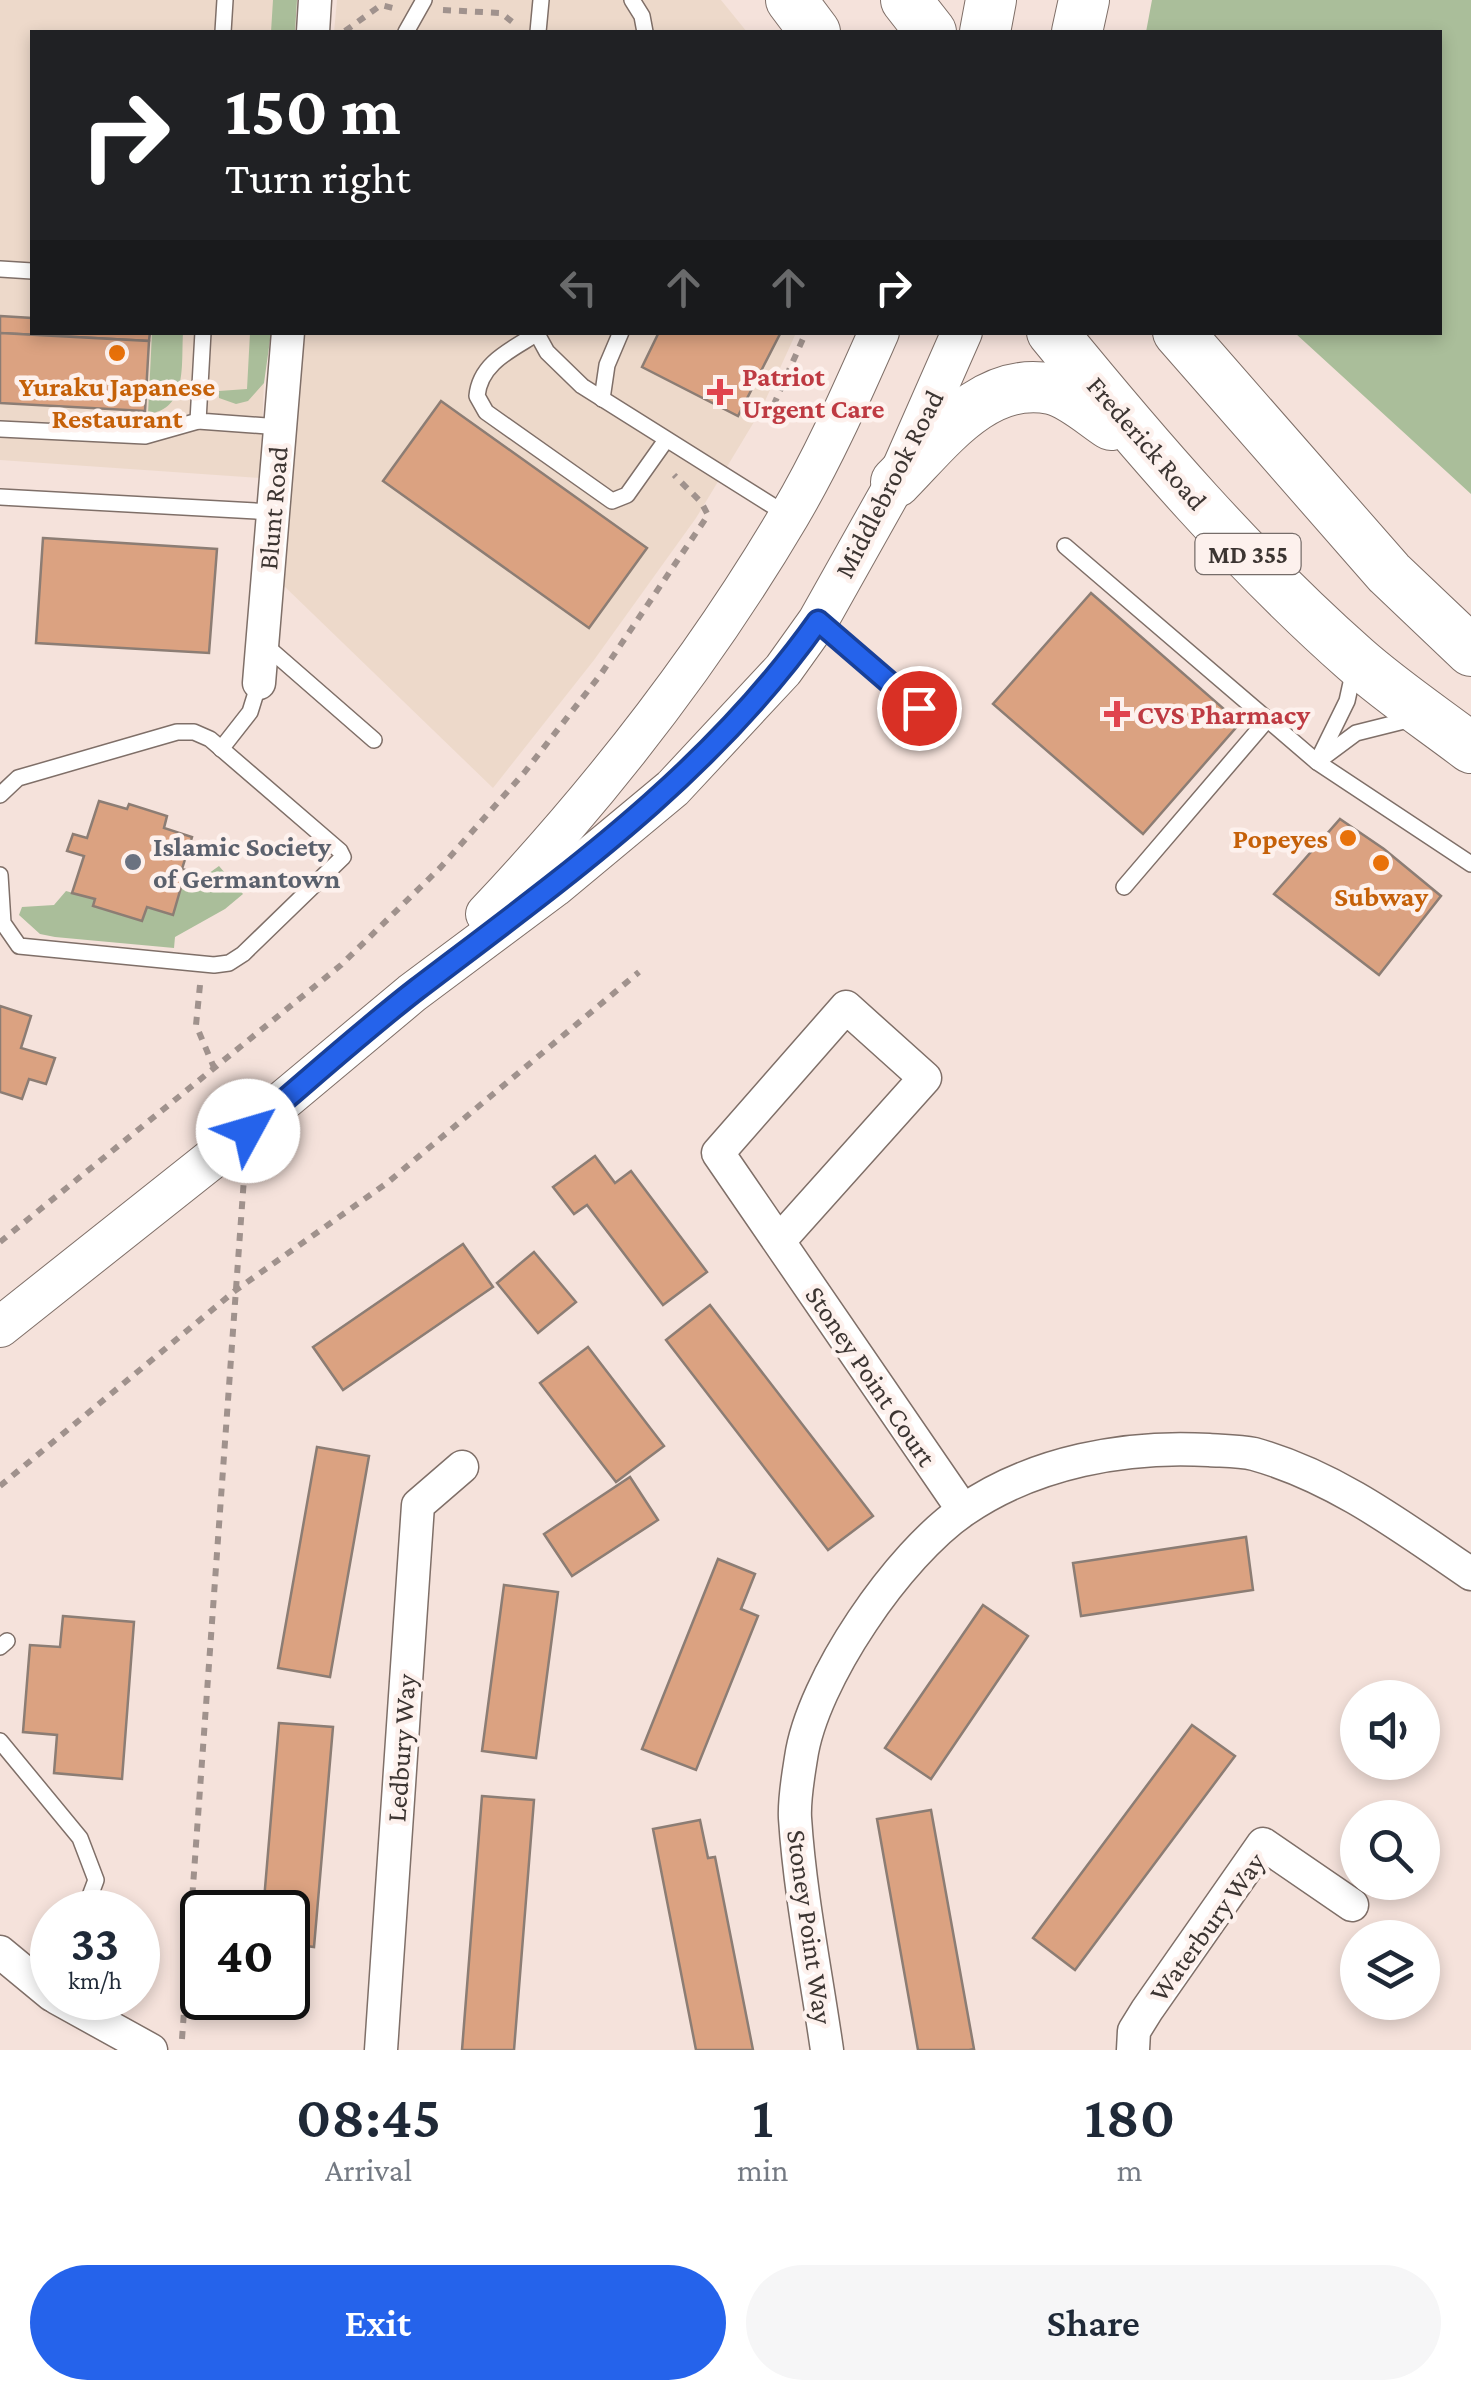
<!DOCTYPE html>
<html lang="en">
<head>
<meta charset="utf-8">
<style>
  :root { --surface:#fff; --page:#f6f6f7; --text:#1f2937; --muted:#747a83; --accent:#2563eb }
  body { margin:0; font-family:"Crimson Pro",serif; background:var(--page); color:var(--text); height:100vh; display:flex; flex-direction:column; font-size:38px; white-space:nowrap }
  * { box-sizing:border-box; margin:0 }
  p { font-size:32px; color:var(--muted) }
  .icon { flex:none; width:55px; height:55px; fill:none; stroke:currentColor; stroke-width:2; stroke-linecap:round; stroke-linejoin:round }
  .map { position:relative; height:2050px; overflow:hidden }
  .side { display:flex; flex-direction:column; background:var(--surface); flex:1 }
  .side>* { flex:none }
  .hud { position:absolute; left:30px; top:30px; width:1412px; height:305px; border-radius:0px; box-shadow:0 5px 15px #0003; background:#202124; color:#fff; overflow:hidden }
  .fabs { position:absolute; left:1340px; top:1680px; display:grid; gap:20px }
  .fabs a { display:grid; place-items:center; width:100px; height:100px; border-radius:50%; background:var(--surface); box-shadow:0 5px 15px #0003; font-size:50px }
  .speed { position:absolute; left:30px; top:1890px; display:flex; gap:20px; font-size:50px; font-weight:700; text-align:center }
  .speed>* { display:grid; place-content:center; width:130px; height:130px; border-radius:50%; background:var(--surface); box-shadow:0 5px 15px #0003; line-height:1 }
  .speed small { font-size:25px; font-weight:400 }
  .speed .limit { border:5px solid #111; border-radius:15px; background:#fff; color:#111 }
  .pin { position:absolute; display:grid; place-items:center; width:85px; height:85px; color:#fff; margin:-42px; border:5px solid #fff; border-radius:50%; box-shadow:0 2px 10px #0007 }
  .me { position:absolute; width:110px; margin:-55px; rotate:51deg; stroke-linejoin:round; filter:drop-shadow(0 0 8px #0008) }
  .turn { display:flex; align-items:center; gap:35px; height:210px; padding:0 30px; font-size:45px }
  .turn .icon { width:130px; height:130px; stroke-width:2.5 }
  .turn b { display:block; font-size:70px; line-height:85px }
  .lanes { display:flex; align-items:center; height:95px; padding:0 30px; background:#0003; justify-content:center; gap:50px; direction:ltr }
  .lanes .off { opacity:.35 }
  .eta { display:flex; justify-content:space-evenly; align-items:center; height:170px; text-align:center }
  .eta b { font-size:60px; font-weight:600; line-height:70px }
  .primary-button { display:flex; gap:20px; margin-top:auto; padding:20px 30px }
  .primary-button a { flex:1; height:115px; border-radius:60px; background:var(--accent); color:#fff; font-size:40px; font-weight:600; line-height:115px; text-align:center }
  .primary-button a+a { background:var(--page); color:var(--text) }
  .map>svg:first-child { display:block }
</style>
</head>
<body>
<div class="map">
<svg width="1471" height="2050" viewBox="0 0 1471 2050">
  <rect width="100%" height="100%" fill="#f5e2db"/>
  <g fill="#edd9ca">
    <path d="M 0,0 L 294,0 L 292,32 L 32,32 L 32,332 L 266,333 L 260,478 L 0,460 Z"/>
    <path d="M 337,0 L 721,0 L 747,32 L 334,32 Z"/>
    <path d="M 305,333 L 796,333 L 760,412 L 696,518 L 594,660 L 493,788 L 283,585 Z"/>
  </g>
  <g fill="#aabe9a">
    <path d="M 273,0 L 297,0 L 295,32 L 271,32 Z"/>
    <path d="M 1152,0 L 1471,0 L 1471,494 L 1295,333 L 1440,332 L 1440,32 L 1146,32 Z"/>
    <path d="M 152,333 L 183,333 C 181,365 188,409 148,414 Z"/>
    <path d="M 250,333 L 271,333 L 264,383 L 248,401 L 236,404 L 219,398 L 219,391 L 247,389 Z"/>
    <path d="M 219,866 L 243,894 L 225,909 L 175,937 L 174,948 L 55,937 L 40,934 L 19,915 L 22,907 L 54,905 L 66,891 L 95,899 L 94,906 L 142,921 L 147,907 L 172,914 L 182,884 L 191,886 Z"/>
  </g>
  <g fill="#dba281" stroke="#8c7d74" stroke-width="2.5">
    <path d="M 0,316 L 32,318 L 32,332 L 150,332 L 149,341 L 0,333 Z"/>
    <path d="M 659,332 L 781,332 L 738,416 L 642,367 Z"/>
    <path d="M 0,333 L 149,341 L 145,411 L 0,403 Z"/>
    <path d="M 441,401 L 647,548 L 589,628 L 383,481 Z"/>
    <path d="M 43,538 L 217,549 L 209,653 L 36,643 Z"/>
    <path d="M 1091,593 L 1240,723 L 1143,834 L 993,704 Z"/>
    <path d="M 99,801 L 127,809 L 129,804 L 167,816 L 164,828 L 192,837 L 182,869 L 195,873 L 191,886 L 182,884 L 173,915 L 147,907 L 142,921 L 93,906 L 95,899 L 72,893 L 84,856 L 67,851 L 73,834 L 87,838 Z"/>
    <path d="M 1340,819 L 1384,849 L 1441,896 L 1379,975 L 1274,894 Z"/>
    <path d="M 0,1006 L 31,1016 L 21,1048 L 55,1058 L 46,1084 L 29,1079 L 22,1099 L 0,1092 Z"/>
    <path d="M 595,1156 L 615,1183 L 631,1171 L 707,1272 L 663,1305 L 587,1205 L 574,1214 L 553,1187 Z"/>
    <path d="M 463,1244 L 493,1287 L 343,1390 L 313,1347 Z"/>
    <path d="M 534,1252 L 576,1302 L 538,1333 L 497,1283 Z"/>
    <path d="M 710,1305 L 873,1516 L 828,1550 L 666,1340 Z"/>
    <path d="M 588,1347 L 664,1446 L 616,1482 L 540,1383 Z"/>
    <path d="M 317,1447 L 369,1456 L 330,1677 L 278,1668 Z"/>
    <path d="M 630,1477 L 658,1520 L 572,1576 L 544,1534 Z"/>
    <path d="M 1246,1537 L 1253,1590 L 1081,1616 L 1073,1563 Z"/>
    <path d="M 718,1559 L 755,1574 L 741,1609 L 758,1616 L 696,1770 L 642,1749 Z"/>
    <path d="M 504,1585 L 558,1592 L 536,1758 L 482,1751 Z"/>
    <path d="M 983,1605 L 1028,1636 L 931,1779 L 885,1748 Z"/>
    <path d="M 63,1616 L 134,1622 L 122,1779 L 54,1773 L 57,1735 L 23,1732 L 30,1645 L 60,1647 Z"/>
    <path d="M 279,1723 L 333,1727 L 314,1947 L 299,1945 L 295,1992 L 288,1991 L 288,1912 L 263,1912 Z"/>
    <path d="M 1192,1725 L 1235,1756 L 1075,1970 L 1033,1938 Z"/>
    <path d="M 482,1796 L 534,1800 L 514,2050 L 462,2050 Z"/>
    <path d="M 931,1810 L 974,2049 L 969,2050 L 918,2050 L 877,1819 Z"/>
    <path d="M 700,1820 L 708,1858 L 715,1857 L 753,2050 L 696,2050 L 653,1829 Z"/>
  </g>
  <g fill="none" stroke-linecap="round" stroke-linejoin="round">
    <defs>
      <g id="service">
        <path d="M 632,0 L 642,16 L 645,32"/>
        <path d="M 223,32 L 225,0"/>
        <path d="M 406,32 L 424,0"/>
        <path d="M 538,32 L 541,0"/>
        <path d="M 0,269 L 32,271"/>
        <path d="M 203,332 L 198,421 L 280,427"/>
        <path d="M 536,332 L 547,352 L 582,386 L 789,516"/>
        <path d="M 536,334 C 511,350 480,363 477,396 L 486,412 L 612,501 L 627,495 L 666,440"/>
        <path d="M 602,399 L 607,365 L 621,332"/>
        <path d="M 0,429 L 145,436 L 198,421"/>
        <path d="M 0,497 L 273,512"/>
        <path d="M 1065,546 L 1317,762 L 1471,864"/>
        <path d="M 821,623 L 919,708"/>
        <path d="M 265,645 L 374,740"/>
        <path d="M 221,749 L 250,712 L 259,683"/>
        <path d="M 1319,758 L 1347,701 L 1354,669"/>
        <path d="M 1317,762 L 1356,733 L 1412,719"/>
        <path d="M 0,795 L 18,778 L 177,732 L 194,732 L 210,739 L 340,851 L 343,857 L 243,954 L 229,963 L 214,965 L 19,946 L 3,923 L 0,875"/>
        <path d="M 1124,887 L 1267,720"/>
        <path d="M 0,1647 L 7,1641"/>
        <path d="M 0,1741 L 80,1838 L 96,1880 L 87,1904 L 80,1912"/>
        <path d="M 28,1976 L 52,1945"/>
      </g>
      <g id="minor">
        <path d="M 313,32 L 315,0"/>
        <path d="M 259,683 L 288,332"/>
        <path d="M 779,1241 L 925,1078 L 846,1007 L 718,1153 L 963,1510"/>
        <path d="M 0,1952 L 52,1995"/>
        <path d="M 57,1998 L 151,2050"/>
        <path d="M 381,2050 L 418,1505 L 462,1467"/>
        <path d="M 827,2050 C 816,1973 800,1895 795,1818 C 794,1799 798,1777 801,1758 C 812,1680 899,1554 964,1510 C 1034,1462 1126,1445 1209,1450 C 1224,1451 1240,1451 1254,1454 C 1336,1477 1402,1527 1471,1574"/>
        <path d="M 1133,2050 L 1134,2031 L 1147,2010 L 1263,1844 L 1352,1905"/>
      </g>
      <g id="tertiary">
        <path d="M 486,914 C 600,793 704,660 789,516 C 824,457 851,395 879,332"/>
        <path d="M 0,1327 L 247,1131 L 412,993 L 554,887 L 673,788 L 783,670 L 818,621 L 896,482 L 962,332"/>
      </g>
      <g id="primary">
        <path d="M 791,0 L 815,32"/>
        <path d="M 906,0 L 931,32"/>
        <path d="M 985,32 L 991,0"/>
        <path d="M 1077,32 L 1084,0"/>
        <path d="M 1052,332 C 1146,447 1244,561 1355,659 C 1391,691 1433,719 1471,748"/>
        <path d="M 1178,332 L 1389,573 L 1471,651"/>
        <path d="M 896,482 C 937,441 984,375 1051,389 C 1071,393 1094,414 1111,425"/>
      </g>
    </defs>
    <use href="#service" stroke="#7f6f68" stroke-width="18"/>
    <use href="#minor" stroke="#7f6f68" stroke-width="35"/>
    <use href="#tertiary" stroke="#7f6f68" stroke-width="42"/>
    <use href="#primary" stroke="#7f6f68" stroke-width="52"/>
    <g stroke="#a0928d" stroke-width="6" stroke-dasharray="8 8" stroke-linecap="butt">
      <path d="M 443,10 L 501,13 L 515,24"/>
      <path d="M 345,31 L 381,5 L 393,8"/>
      <path d="M 767,420 L 806,332"/>
      <path d="M 200,985 L 196,1025 L 215,1070"/>
      <path d="M 0,1242 L 341,965 L 440,868 L 524,773 L 601,674 L 708,515 L 701,502 L 674,475"/>
      <path d="M 0,1486 L 236,1290 L 387,1183 L 639,972"/>
      <path d="M 182,2039 L 244,1178"/>
    </g>
    <use href="#service" stroke="#fff" stroke-width="15"/>
    <use href="#minor" stroke="#fff" stroke-width="32"/>
    <use href="#tertiary" stroke="#fff" stroke-width="40"/>
    <use href="#primary" stroke="#fff" stroke-width="50"/>
  </g>
  <g fill="none" stroke-linecap="round" stroke-linejoin="round">
    <defs>
      <path id="route" d="M 248,1131 C 304,1084 359,1034 417,989 C 564,877 709,775 818,621 L 919,708"/>
    </defs>
    <use href="#route" stroke="#184099" stroke-width="25"/>
    <use href="#route" stroke="#2563eb" stroke-width="18"/>
  </g>
  <g fill="#e8710a" stroke="#fdf1ed" stroke-width="4">
    <circle cx="117" cy="353" r="10"/>
    <circle cx="1348" cy="838" r="10"/>
    <circle cx="1381" cy="863" r="10"/>
  </g>
  <g fill="#e0444e" stroke="#fdf1ed" stroke-width="4">
    <path d="M715 377h10v10h10v10h-10v10h-10v-10h-10v-10h10z"/>
    <path d="M1112 699h10v10h10v10h-10v10h-10v-10h-10v-10h10z"/>
  </g>
  <circle fill="#6b7280" stroke="#fdf1ed" stroke-width="4" cx="133" cy="862" r="10"/>
  <g text-anchor="middle" dominant-baseline="central" stroke-width="9" stroke-linejoin="round" paint-order="stroke">
    <rect fill="#fdf1ed" stroke="#766d6a" stroke-width="2.5" x="1195.5" y="534" width="105" height="40" rx="8"/>
    <g font-size="25" font-weight="bold" fill="#3c3532">
      <text x="1248" y="554">MD 355</text>
    </g>
    <g font-size="28" font-weight="bold" fill="#be3a42" stroke="#fdf1ed" text-anchor="start">
      <text x="742" y="376">Patriot<tspan x="742" dy="32">Urgent Care</tspan></text>
      <text x="1137" y="714">CVS Pharmacy</text>
    </g>
    <g font-size="28" font-weight="bold" fill="#c56008" stroke="#fdf1ed">
      <text x="117" y="386">Yuraku Japanese<tspan x="117" dy="32">Restaurant</tspan></text>
      <text x="1328" y="838" text-anchor="end">Popeyes</text>
      <text x="1381" y="896">Subway</text>
    </g>
    <g font-size="28" fill="#3c3532" stroke="#fdf1ed">
      <text transform="translate(1147 443) rotate(49)">Frederick Road</text>
      <text transform="translate(889 484) rotate(-63)">Middlebrook Road</text>
      <text transform="translate(273 508) rotate(-85)">Blunt Road</text>
      <text transform="translate(871 1376) rotate(56)">Stoney Point Court</text>
      <text transform="translate(401 1748) rotate(-86)">Ledbury Way</text>
      <text transform="translate(810 1927) rotate(82)">Stoney Point Way</text>
      <text transform="translate(1207 1927) rotate(-54)">Waterbury Way</text>
    </g>
    <g font-size="28" font-weight="bold" fill="#5b616d" stroke="#fdf1ed" text-anchor="start">
      <text x="153" y="846">Islamic Society<tspan x="153" dy="32">of Germantown</tspan></text>
    </g>
  </g>
</svg>
<div class="fabs">
<a><svg class="icon" aria-label="sound" viewBox="0 0 24 24"><path d="M4 9h4l5-4v14l-5-4H4zM17 9q2 3 0 6"/></svg></a>
<a><svg class="icon" aria-label="search" viewBox="0 0 24 24"><circle cx="10" cy="10" r="6"/><path d="M15 15l6 6"/></svg></a>
<a><svg class="icon" aria-label="layers" viewBox="0 0 24 24"><path d="M12 4l9 5-9 5-9-5zM3 14l9 5 9-5"/></svg></a>
</div>
<div class="speed"><div>33<small>km/h</small></div><div class="limit">40</div></div>
<div class="pin" style="left:919px;top:708px;background:#d93025"><svg class="icon" aria-label="arrive" viewBox="0 0 24 24"><path d="M6 21V4h12l-3 4 3 4H6"/></svg></div>
<svg class="me" style="left:248px;top:1131px" viewBox="-20 -20 40 40"><circle r="19" fill="#fff"/><path d="M0-13L10 11 0 6-10 11z" fill="#2563eb"/></svg>
<div class="hud">
<div class="turn"><svg class="icon" aria-label="right" viewBox="0 0 24 24"><path d="M7 20v-9h11M14 6l5 5-5 5"/></svg><div><b>150 m</b>Turn right</div></div>
<div class="lanes"><svg class="icon off" aria-label="left" viewBox="0 0 24 24"><path d="M17 20v-9H6M10 6l-5 5 5 5"/></svg><svg class="icon off" aria-label="ahead" viewBox="0 0 24 24"><path d="M12 20V5M6 11l6-6 6 6"/></svg><svg class="icon off" aria-label="ahead" viewBox="0 0 24 24"><path d="M12 20V5M6 11l6-6 6 6"/></svg><svg class="icon" aria-label="right" viewBox="0 0 24 24"><path d="M7 20v-9h11M14 6l5 5-5 5"/></svg></div>
</div>
</div>
<section class="side">
<div class="eta">
<div><b>08:45</b><p>Arrival</p></div>
<div><b>1</b><p>min</p></div>
<div><b>180</b><p>m</p></div>
</div>
<div class="primary-button"><a>Exit</a><a>Share</a></div>
</section>
</body>
</html>
